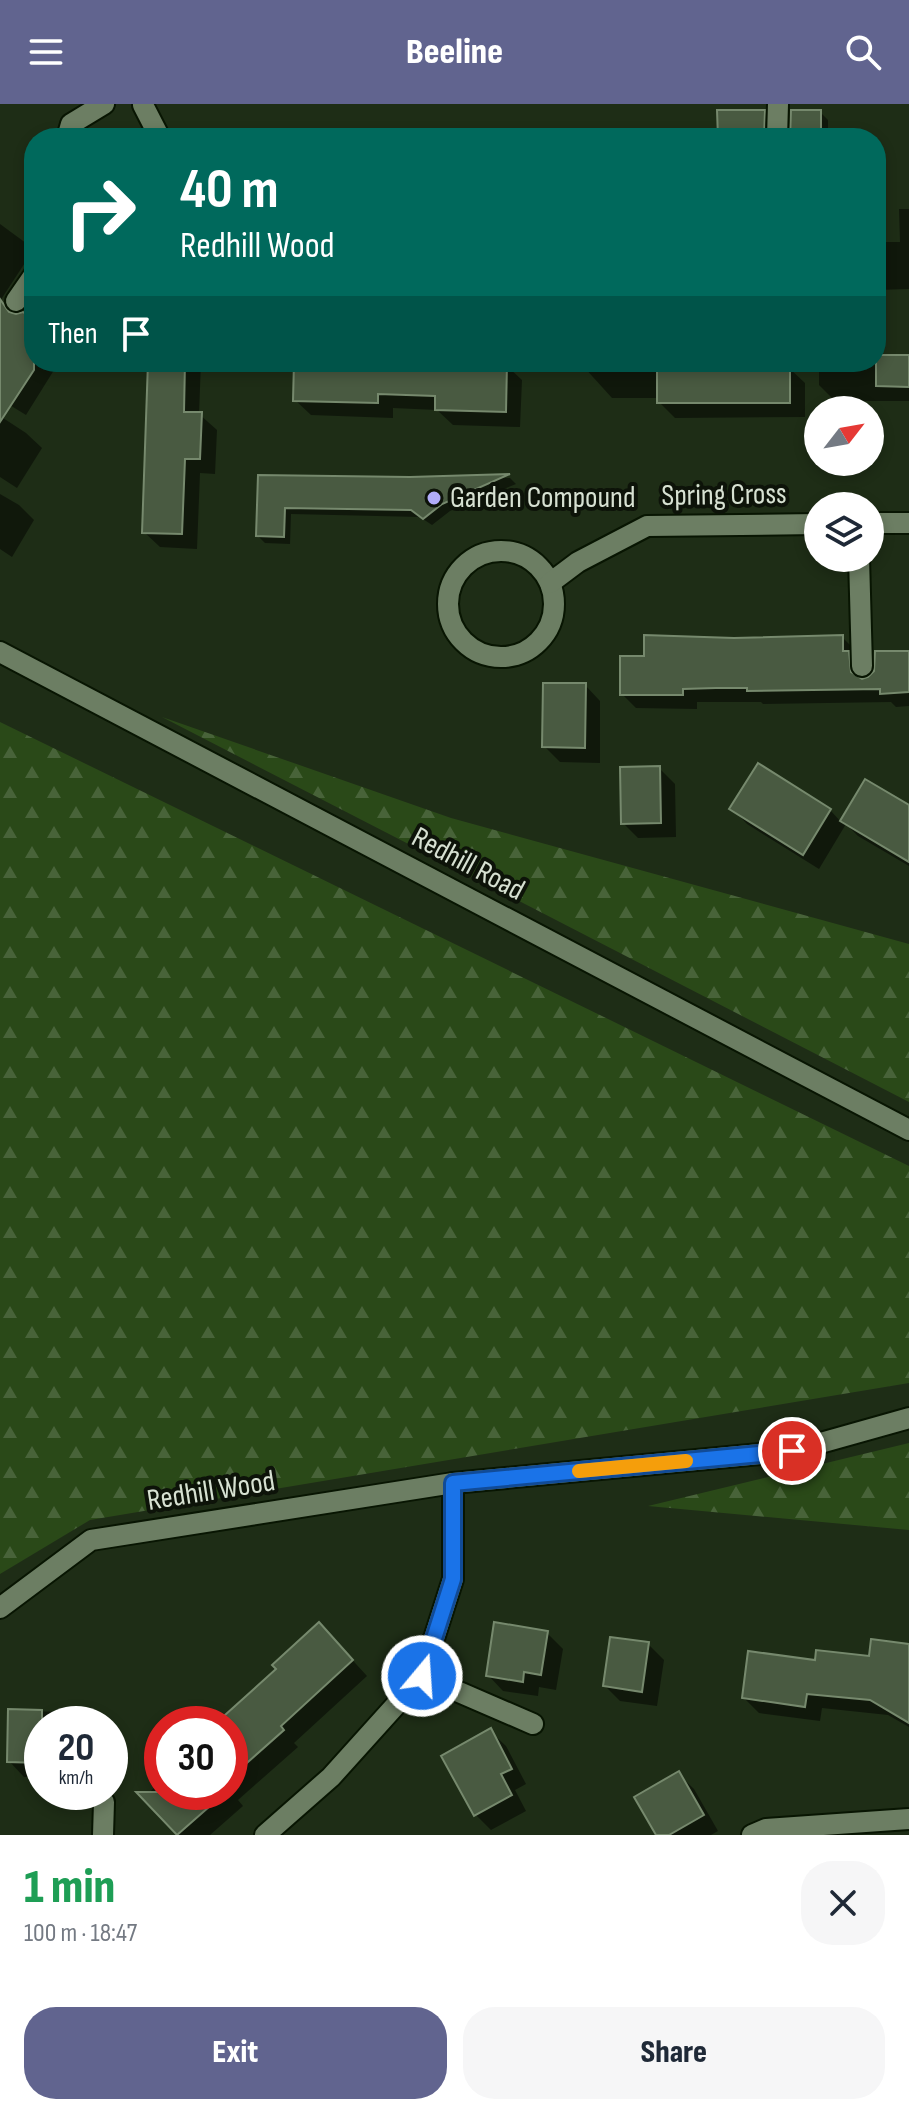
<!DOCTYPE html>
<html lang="en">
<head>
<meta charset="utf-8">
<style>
  :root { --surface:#fff; --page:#f6f6f7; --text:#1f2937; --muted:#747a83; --accent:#61648f }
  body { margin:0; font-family:"Sofia Sans Condensed",sans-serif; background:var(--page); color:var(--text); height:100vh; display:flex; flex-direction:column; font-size:30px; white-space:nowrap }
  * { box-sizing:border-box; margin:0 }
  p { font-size:26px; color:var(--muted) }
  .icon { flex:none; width:44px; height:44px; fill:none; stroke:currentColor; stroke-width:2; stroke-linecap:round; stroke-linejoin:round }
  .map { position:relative; height:1731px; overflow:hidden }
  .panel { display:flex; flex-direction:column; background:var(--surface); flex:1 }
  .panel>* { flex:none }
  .hud { position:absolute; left:24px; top:24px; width:862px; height:244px; border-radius:32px; box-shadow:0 4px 12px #0003; background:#00695c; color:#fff; overflow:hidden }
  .needle { width:52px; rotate:59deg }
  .tools { position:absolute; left:804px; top:292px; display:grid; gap:16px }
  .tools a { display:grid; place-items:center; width:80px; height:80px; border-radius:50%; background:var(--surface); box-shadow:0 4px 12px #0003; font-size:40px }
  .speed { position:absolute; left:24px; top:1602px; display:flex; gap:16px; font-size:40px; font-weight:700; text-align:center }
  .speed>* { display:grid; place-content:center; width:104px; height:104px; border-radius:50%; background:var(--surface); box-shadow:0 4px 12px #0003; line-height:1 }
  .speed small { font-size:20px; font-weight:400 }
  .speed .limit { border:12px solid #d22; background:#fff; color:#111 }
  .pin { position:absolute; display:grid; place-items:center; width:68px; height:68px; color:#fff; margin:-34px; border:4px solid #fff; border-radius:50%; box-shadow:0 2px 8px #0007 }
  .me { position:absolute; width:88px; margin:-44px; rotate:18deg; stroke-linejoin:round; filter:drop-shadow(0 0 6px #0008) }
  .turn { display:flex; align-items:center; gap:28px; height:168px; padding:0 24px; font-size:36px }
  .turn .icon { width:104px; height:104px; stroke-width:2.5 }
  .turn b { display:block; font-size:56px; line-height:68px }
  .then { display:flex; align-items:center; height:76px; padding:0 24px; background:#0003; gap:16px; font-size:30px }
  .round { display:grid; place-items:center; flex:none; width:84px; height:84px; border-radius:32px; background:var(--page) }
  .summary { display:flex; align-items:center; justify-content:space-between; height:136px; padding:0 24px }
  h1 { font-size:48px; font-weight:800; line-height:60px; color:#1e9e55 }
  .action { display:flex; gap:16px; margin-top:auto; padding:16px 24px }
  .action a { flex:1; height:92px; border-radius:32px; background:var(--accent); color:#fff; font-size:32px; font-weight:800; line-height:92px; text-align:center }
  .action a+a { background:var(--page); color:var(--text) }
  header { display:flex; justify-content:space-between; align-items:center; height:104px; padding:0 24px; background:var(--accent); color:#fff; font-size:36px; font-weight:800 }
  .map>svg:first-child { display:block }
</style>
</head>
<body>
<header><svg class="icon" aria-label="menu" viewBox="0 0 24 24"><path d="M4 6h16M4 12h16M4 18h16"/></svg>Beeline<svg class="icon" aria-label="search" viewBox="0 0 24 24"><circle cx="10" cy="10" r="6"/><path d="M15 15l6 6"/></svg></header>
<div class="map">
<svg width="909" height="1731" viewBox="0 0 909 1731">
  <defs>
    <pattern id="forest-firs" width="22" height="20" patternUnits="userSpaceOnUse" patternTransform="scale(2)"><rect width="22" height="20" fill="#2a4918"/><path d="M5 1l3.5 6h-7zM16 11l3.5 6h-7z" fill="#486339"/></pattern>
  </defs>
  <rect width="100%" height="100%" fill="#1e2d16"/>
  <g fill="url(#forest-firs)">
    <path d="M 162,613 L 451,714 L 909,840 L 909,998 Z"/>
    <path d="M 0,618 L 909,1062 L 909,1279 L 90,1416 L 0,1470 Z"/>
    <path d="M 909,1339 L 909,1426 L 648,1402 Z"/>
  </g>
  <g fill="#0007">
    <path d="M 764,8 L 772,15 L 772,34 L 720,34 Z"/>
    <path d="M 820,8 L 828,16 L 828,34 L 791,34 Z"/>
    <path d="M 899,105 L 909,105 L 909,185 L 876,186 L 876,138 L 900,138 Z"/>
    <path d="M 0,120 L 34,145 L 0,197 Z"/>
    <path d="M 34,216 L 34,258 L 59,258 L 26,311 L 0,295 L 0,245 Z"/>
    <path d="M 876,253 L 909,253 L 909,297 L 835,297 L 819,281 L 819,258 L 876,258 Z"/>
    <path d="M 150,258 L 201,258 L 199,310 L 217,326 L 215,370 L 200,369 L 197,445 L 160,443 L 144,428 Z"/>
    <path d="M 296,258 L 506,261 L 522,276 L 520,323 L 453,321 L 437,306 L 393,304 L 393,314 L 311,311 L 295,296 Z"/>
    <path d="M 583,258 L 696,258 L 702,264 L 789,264 L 805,279 L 805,313 L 675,314 L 659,298 L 659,294 L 612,294 L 583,262 Z"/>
    <path d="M 0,312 L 26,329 L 42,344 L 17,384 L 0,373 Z"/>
    <path d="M 260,373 L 510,374 L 516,380 L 450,407 L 432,421 L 420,413 L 291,410 L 290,440 L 265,439 L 258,432 Z"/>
    <path d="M 0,390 L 19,401 L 34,416 L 12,453 L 0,445 Z"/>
    <path d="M 842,533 L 856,547 L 863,577 L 909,549 L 909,602 L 896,603 L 891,598 L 763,600 L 761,598 L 697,598 L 697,605 L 636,604 L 622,590 L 646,554 L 734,536 Z"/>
    <path d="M 585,581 L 600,597 L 600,659 L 560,658 L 544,642 Z"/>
    <path d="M 659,664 L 675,680 L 676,733 L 638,734 L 623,719 Z"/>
    <path d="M 866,678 L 909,703 L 909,762 L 858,732 L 846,720 L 819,765 L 747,720 L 732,704 L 830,706 L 842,719 Z"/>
    <path d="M 547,1529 L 563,1545 L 556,1586 L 539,1583 L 538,1592 L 503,1587 L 488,1571 Z"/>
    <path d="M 334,1536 L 367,1572 L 294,1639 L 298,1643 L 238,1696 L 243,1702 L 210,1731 L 177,1731 L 144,1693 L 162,1677 L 162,1688 L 230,1688 L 230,1620 L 218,1620 Z"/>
    <path d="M 648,1540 L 664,1556 L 657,1602 L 620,1597 L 605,1582 Z"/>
    <path d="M 909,1552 L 909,1623 L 888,1611 L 822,1604 L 820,1617 L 759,1609 L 744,1594 L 817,1559 Z"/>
    <path d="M 10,1607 L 79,1608 L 91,1620 L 42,1620 L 42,1673 L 24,1673 L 9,1657 Z"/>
    <path d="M 490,1627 L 506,1642 L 526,1680 L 515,1686 L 526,1707 L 491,1726 L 476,1711 Z"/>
    <path d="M 678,1670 L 694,1685 L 718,1727 L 711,1731 L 659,1731 Z"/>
  </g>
  <g fill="#495a41" stroke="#76896d" stroke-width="2">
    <path d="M 717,6 L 765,6 L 764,34 L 718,34 Z"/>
    <path d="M 791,6 L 821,6 L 821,34 L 790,34 Z"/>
    <path d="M 0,195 L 9,208 L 16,210 L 23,208 L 34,214 L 34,266 L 0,318 Z"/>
    <path d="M 876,251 L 909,251 L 909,283 L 876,282 Z"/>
    <path d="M 148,258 L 185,258 L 184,308 L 202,308 L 200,355 L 185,355 L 182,430 L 142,429 Z"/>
    <path d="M 294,258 L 507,259 L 506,308 L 435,306 L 435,292 L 378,290 L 378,299 L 293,297 Z"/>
    <path d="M 657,258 L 689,258 L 689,262 L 790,262 L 790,299 L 657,299 Z"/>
    <path d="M 510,370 L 442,400 L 423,415 L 411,406 L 285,404 L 284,433 L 256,432 L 258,371 L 410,373 Z"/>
    <path d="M 644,531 L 734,534 L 843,531 L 843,547 L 849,547 L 851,568 L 862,575 L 868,573 L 874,567 L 875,547 L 909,547 L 909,588 L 880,590 L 880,585 L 747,587 L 747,584 L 716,584 L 683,585 L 683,591 L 620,591 L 620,552 L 644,552 Z"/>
    <path d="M 543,579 L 586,579 L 585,644 L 542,643 Z"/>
    <path d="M 758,659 L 831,705 L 803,751 L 729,705 Z"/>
    <path d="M 660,662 L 661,719 L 621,720 L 620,663 Z"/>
    <path d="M 865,675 L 909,701 L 909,758 L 840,717 Z"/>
    <path d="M 319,1518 L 353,1556 L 281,1622 L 284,1626 L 230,1674 L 230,1620 L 215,1620 L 276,1565 L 272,1561 Z"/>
    <path d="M 494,1518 L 548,1527 L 541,1571 L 524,1568 L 523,1578 L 486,1572 Z"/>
    <path d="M 610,1533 L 649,1538 L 642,1588 L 603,1582 Z"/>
    <path d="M 871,1535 L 909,1540 L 909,1619 L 870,1596 L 807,1590 L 805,1603 L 742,1594 L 748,1547 L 815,1556 L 816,1546 L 869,1552 Z"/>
    <path d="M 8,1605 L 42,1606 L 42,1659 L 7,1658 Z"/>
    <path d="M 491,1624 L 512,1665 L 501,1670 L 512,1691 L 474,1712 L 441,1652 Z"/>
    <path d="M 679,1667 L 704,1711 L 669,1731 L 656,1731 L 634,1693 Z"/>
    <path d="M 136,1688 L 226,1688 L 177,1731 Z"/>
  </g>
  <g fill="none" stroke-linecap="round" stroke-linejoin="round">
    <defs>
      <g id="minor">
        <path d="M 143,1 L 160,34"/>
        <path d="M 67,34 L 71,20 L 104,0"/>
        <path d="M 777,34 L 778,0"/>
        <path d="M 16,197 L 34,171"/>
        <path d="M 870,419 L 909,419"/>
        <circle cx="501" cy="500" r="53"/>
        <path d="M 859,454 L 862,562"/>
        <path d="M 550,479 L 578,458 L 647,422 L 818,420"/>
        <path d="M 0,548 L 909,1026"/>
        <path d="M 0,1504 L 91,1436 L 453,1379 L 792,1347 L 909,1314"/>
        <path d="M 422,1572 L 533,1620"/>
        <path d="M 103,1731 L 104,1698"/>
        <path d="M 265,1731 L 331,1673 L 422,1572 L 453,1475 L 453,1379"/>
        <path d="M 752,1731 L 766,1725 L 909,1715"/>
      </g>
    </defs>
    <use href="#minor" stroke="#081502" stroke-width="24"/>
    <use href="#minor" stroke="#6c7e63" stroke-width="20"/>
  </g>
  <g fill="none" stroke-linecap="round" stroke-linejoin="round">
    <defs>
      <path id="route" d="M 422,1572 L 453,1475 L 453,1379 L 792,1347"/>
    </defs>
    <use href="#route" stroke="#114b97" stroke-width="20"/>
    <use href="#route" stroke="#1a73e8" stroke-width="14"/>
    <path stroke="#f59e0b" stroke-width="14" d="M 579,1367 L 686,1357"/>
  </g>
  <circle fill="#b1adfa" stroke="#0d1309" stroke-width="3" cx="434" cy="394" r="8"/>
  <g text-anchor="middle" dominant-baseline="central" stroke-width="8" stroke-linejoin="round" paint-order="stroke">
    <g font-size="30" fill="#d7e1d2" stroke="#0d1309">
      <text transform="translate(724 391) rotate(-1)">Spring Cross</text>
      <text transform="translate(468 760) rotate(28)">Redhill Road</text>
      <text transform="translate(211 1387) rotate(-9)">Redhill Wood</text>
    </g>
    <g font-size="30" fill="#d7e1d2" stroke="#0d1309" text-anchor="start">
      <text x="450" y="394">Garden Compound</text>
    </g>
  </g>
</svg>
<div class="tools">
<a><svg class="needle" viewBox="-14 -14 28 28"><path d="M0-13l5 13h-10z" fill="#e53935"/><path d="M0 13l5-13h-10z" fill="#747a83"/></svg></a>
<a><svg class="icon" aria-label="layers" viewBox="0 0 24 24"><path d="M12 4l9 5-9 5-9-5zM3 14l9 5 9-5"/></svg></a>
</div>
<div class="speed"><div>20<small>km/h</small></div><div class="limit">30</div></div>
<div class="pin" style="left:792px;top:1347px;background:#d93025"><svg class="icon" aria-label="arrive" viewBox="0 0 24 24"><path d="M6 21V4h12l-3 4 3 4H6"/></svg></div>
<svg class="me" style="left:422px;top:1572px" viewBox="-20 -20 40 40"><circle r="17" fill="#1a73e8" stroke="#fff" stroke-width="3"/><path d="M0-11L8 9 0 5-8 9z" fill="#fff"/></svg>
<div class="hud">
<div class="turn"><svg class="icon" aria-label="right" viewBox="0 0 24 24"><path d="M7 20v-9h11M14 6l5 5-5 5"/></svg><div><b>40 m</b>Redhill Wood</div></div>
<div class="then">Then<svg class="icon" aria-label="arrive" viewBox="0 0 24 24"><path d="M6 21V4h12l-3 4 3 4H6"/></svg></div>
</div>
</div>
<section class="panel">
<div class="summary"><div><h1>1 min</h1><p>100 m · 18:47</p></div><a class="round"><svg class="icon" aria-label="close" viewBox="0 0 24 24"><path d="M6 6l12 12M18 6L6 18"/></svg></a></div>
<div class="action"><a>Exit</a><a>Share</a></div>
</section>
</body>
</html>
